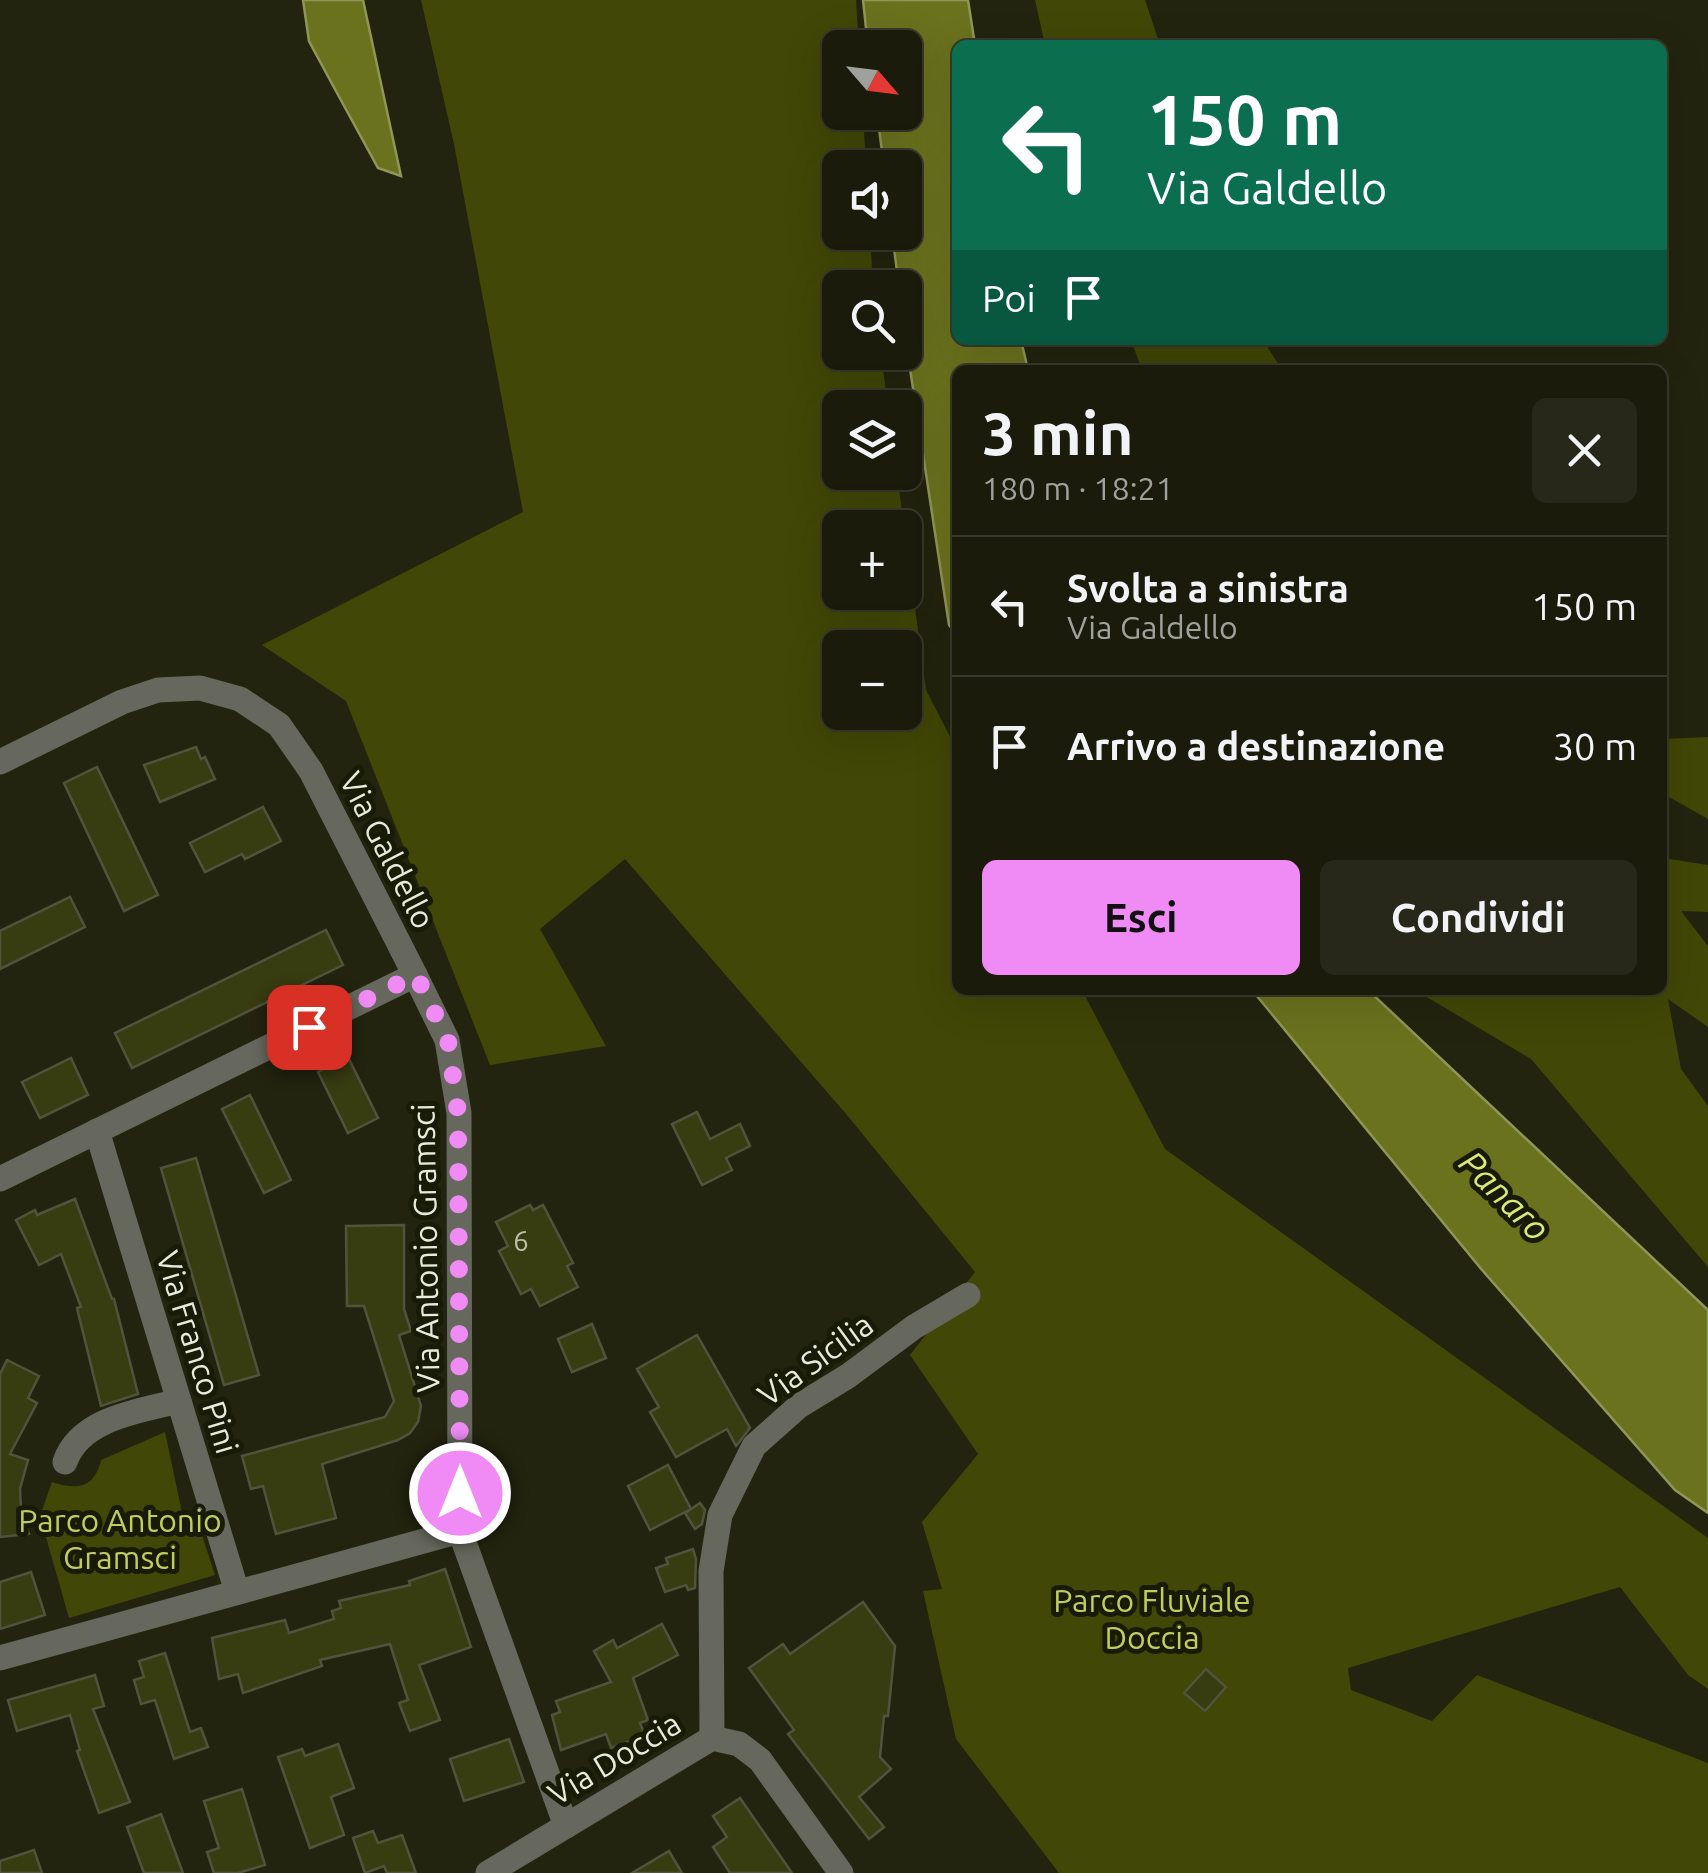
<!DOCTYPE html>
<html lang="it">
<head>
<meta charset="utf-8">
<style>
  :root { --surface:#1a1b0b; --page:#272819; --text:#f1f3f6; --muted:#9fa19d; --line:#38392c; --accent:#f08bf6 }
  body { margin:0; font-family:Ubuntu,sans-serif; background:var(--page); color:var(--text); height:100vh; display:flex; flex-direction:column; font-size:38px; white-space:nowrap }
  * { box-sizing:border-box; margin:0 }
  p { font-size:32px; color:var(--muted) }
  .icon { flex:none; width:55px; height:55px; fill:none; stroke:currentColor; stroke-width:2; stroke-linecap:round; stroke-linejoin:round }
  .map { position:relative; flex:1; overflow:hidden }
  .details { position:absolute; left:952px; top:365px; width:715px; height:630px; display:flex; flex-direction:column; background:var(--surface); border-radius:15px; box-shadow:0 10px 40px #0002,0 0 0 2px var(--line) }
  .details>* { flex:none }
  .guide { position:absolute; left:952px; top:40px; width:715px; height:305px; border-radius:15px; box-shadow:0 10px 40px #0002,0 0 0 2px var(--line); background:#0b6e4f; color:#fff; overflow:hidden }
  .needle { width:65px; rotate:118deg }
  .controls { position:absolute; left:822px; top:30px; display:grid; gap:20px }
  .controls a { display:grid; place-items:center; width:100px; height:100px; border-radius:15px; background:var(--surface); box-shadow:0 10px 40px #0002,0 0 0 2px var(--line); font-size:50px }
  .pin { position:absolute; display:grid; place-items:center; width:85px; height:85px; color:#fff; margin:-42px; border-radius:20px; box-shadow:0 5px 15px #0006 }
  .me { position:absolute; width:110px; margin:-55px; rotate:0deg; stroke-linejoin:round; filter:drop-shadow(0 0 8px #0008) }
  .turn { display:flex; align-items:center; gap:35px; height:210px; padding:0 30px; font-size:45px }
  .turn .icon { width:130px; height:130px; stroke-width:2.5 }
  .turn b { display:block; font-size:70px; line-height:85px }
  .then { display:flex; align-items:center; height:95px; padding:0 30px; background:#0003; gap:20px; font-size:38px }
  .round { display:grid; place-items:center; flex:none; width:105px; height:105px; border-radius:15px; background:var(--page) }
  .headline { display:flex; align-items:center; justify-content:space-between; height:170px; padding:0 30px }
  h1 { font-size:60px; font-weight:700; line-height:75px }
  .cta { display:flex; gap:20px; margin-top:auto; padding:20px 30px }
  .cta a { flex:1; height:115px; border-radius:15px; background:var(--accent); color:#111; font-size:40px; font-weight:700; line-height:115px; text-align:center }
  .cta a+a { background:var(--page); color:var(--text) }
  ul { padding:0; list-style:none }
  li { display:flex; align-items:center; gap:30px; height:140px; padding:0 30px; border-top:2px solid var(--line) }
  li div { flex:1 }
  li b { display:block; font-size:38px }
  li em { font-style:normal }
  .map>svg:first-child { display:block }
</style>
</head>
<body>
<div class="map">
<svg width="1708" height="1873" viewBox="0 0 1708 1873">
  <rect width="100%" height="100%" fill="#22240f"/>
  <g fill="#414706" fill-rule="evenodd">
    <path d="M 421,0 L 856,0 L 859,47 L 840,48 L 840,112 L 863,113 L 866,167 L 840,168 L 840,232 L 870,233 L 873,287 L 840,288 L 840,352 L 881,353 L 888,407 L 840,408 L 840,472 L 897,473 L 904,527 L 840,528 L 840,592 L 905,592 L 905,533 L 926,690 L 957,750 L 958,990 L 1082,990 L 1165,1149 L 1708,1538 L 1708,1689 L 1688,1675 L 1620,1587 L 1348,1668 L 1351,1690 L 1432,1721 L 1477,1675 L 1708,1763 L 1708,1873 L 1059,1873 L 956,1739 L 923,1591 L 942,1589 L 922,1522 L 978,1454 L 910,1355 L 975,1272 L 847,1115 L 625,859 L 540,929 L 606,1046 L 490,1065 L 346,701 L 262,645 L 523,512 L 454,144 ZM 840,648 L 905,648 L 905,712 L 840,712 Z"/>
    <path d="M 1035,0 L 1145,0 L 1160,45 L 1045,45 Z"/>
    <path d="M 1131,340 L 1263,340 L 1282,370 L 1142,370 Z"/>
    <path d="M 1708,737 L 1708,819 L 1662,793 L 1663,739 Z"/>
    <path d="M 1663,858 L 1708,865 L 1708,912 L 1681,911 L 1708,946 L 1708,1027 L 1668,999 L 1681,1069 L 1708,1106 L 1708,1267 L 1531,1059 L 1415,990 L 1662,990 Z"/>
    <path d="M 165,1432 L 187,1536 L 201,1532 L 215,1575 L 69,1618 L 40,1516 L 52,1482 C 77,1490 94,1489 101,1460 Z"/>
  </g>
  <g fill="#6a721e" stroke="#909657" stroke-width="2.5">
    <path d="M 303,0 L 363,0 L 401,176 L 378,168 L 331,82 L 309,41 Z"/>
    <path d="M 863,0 L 968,0 L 975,45 L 958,45 L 958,340 L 1021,340 L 1028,370 L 958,370 L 957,635 L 949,625 L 909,362 L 905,288 L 899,287 L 892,233 L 905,232 L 905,168 L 884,167 L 877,113 L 905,112 L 905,48 L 868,47 Z"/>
    <path d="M 1252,990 L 1368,990 L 1708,1310 L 1708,1513 L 1675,1490 L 1482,1270 Z"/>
  </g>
  <g fill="#383c11" stroke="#50543c" stroke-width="2.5">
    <path d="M 196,747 L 201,759 L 205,757 L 215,779 L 160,802 L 144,765 Z"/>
    <path d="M 97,767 L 158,895 L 124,911 L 64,783 Z"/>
    <path d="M 263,807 L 281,841 L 245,859 L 242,854 L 205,872 L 190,843 Z"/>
    <path d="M 70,897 L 85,927 L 0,969 L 0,931 Z"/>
    <path d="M 326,930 L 343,965 L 132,1068 L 115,1033 Z"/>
    <path d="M 348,1057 L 378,1118 L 348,1133 L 318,1072 Z"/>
    <path d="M 71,1058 L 88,1095 L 40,1118 L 22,1082 Z"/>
    <path d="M 250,1095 L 291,1180 L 264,1193 L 222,1109 Z"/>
    <path d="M 697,1112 L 710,1139 L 740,1124 L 750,1146 L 726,1158 L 732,1170 L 702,1185 L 672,1124 Z"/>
    <path d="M 196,1158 L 259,1375 L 224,1385 L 161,1168 Z"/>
    <path d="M 75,1199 L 112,1299 L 114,1299 L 138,1394 L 101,1406 L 77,1308 L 81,1307 L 61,1254 L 39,1265 L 16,1220 L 35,1210 L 37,1215 Z"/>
    <path d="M 530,1205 L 533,1210 L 543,1205 L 573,1263 L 567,1266 L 578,1287 L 540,1306 L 531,1289 L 521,1294 L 499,1251 L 508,1246 L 496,1222 Z"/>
    <path d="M 404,1225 L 404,1309 L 411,1331 L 399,1335 L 421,1406 L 418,1422 L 410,1433 L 398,1440 L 322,1464 L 336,1518 L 276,1534 L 263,1486 L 251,1489 L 242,1456 L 385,1417 L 394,1401 L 364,1306 L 347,1306 L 346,1226 Z"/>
    <path d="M 592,1324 L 606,1358 L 572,1372 L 558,1339 Z"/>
    <path d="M 697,1335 L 750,1428 L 736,1446 L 727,1429 L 676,1457 L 650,1412 L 659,1407 L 637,1369 Z"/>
    <path d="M 7,1360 L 39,1376 L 28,1398 L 37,1403 L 10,1454 L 28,1460 L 20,1489 L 21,1510 L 29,1534 L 0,1537 L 0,1374 Z"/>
    <path d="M 668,1465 L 691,1509 L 650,1530 L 628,1486 Z"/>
    <path d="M 700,1503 L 705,1510 L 702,1524 L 695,1529 L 685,1513 Z"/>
    <path d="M 693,1549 L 696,1559 L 695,1588 L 688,1590 L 686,1585 L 665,1592 L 656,1568 L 668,1564 L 666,1558 Z"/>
    <path d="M 445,1569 L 471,1647 L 419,1665 L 440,1720 L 410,1731 L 399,1703 L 408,1700 L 390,1644 L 320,1660 L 322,1666 L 243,1693 L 238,1674 L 219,1679 L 212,1638 L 285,1620 L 289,1633 L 334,1619 L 332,1611 L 341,1608 L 339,1601 L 410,1585 L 409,1581 Z"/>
    <path d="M 31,1572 L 45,1615 L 0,1629 L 0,1582 Z"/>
    <path d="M 863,1602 L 895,1646 L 888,1716 L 884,1716 L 880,1757 L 891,1769 L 859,1797 L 884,1827 L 869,1839 L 788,1734 L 794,1730 L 749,1668 L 783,1644 L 790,1654 Z"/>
    <path d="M 662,1624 L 678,1655 L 633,1678 L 648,1720 L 640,1723 L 645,1736 L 611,1748 L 606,1734 L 561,1750 L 552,1715 L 560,1712 L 556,1701 L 611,1682 L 594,1651 L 613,1640 L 617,1648 Z"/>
    <path d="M 165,1653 L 190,1732 L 201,1728 L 208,1747 L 174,1759 L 155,1700 L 141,1704 L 134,1680 L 144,1677 L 139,1661 Z"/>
    <path d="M 1206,1669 L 1226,1687 L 1205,1711 L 1184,1693 Z"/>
    <path d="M 95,1675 L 104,1706 L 93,1709 L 130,1802 L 99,1813 L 77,1751 L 80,1750 L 70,1715 L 17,1731 L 8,1700 Z"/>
    <path d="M 509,1739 L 524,1782 L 464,1801 L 450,1759 Z"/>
    <path d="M 338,1744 L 354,1788 L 331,1797 L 344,1835 L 310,1848 L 278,1757 L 302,1749 L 305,1756 Z"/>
    <path d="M 242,1789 L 265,1865 L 238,1873 L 214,1873 L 207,1852 L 219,1848 L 204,1801 Z"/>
    <path d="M 740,1798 L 792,1873 L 730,1873 L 713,1847 L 727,1837 L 713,1816 Z"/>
    <path d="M 161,1814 L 183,1873 L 144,1873 L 141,1865 L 127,1827 Z"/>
    <path d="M 373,1831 L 378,1843 L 402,1835 L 416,1873 L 387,1873 L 384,1866 L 365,1873 L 353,1838 Z"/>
    <path d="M 34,1850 L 42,1873 L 0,1873 L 0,1861 Z"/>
    <path d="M 669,1851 L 682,1873 L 632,1873 Z"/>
  </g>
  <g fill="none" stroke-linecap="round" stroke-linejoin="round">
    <g stroke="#66685d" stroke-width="25">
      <path d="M 0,762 L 122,702 L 158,690 L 200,688 L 240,699 L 279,725 L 311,771 L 415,975 L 0,1179"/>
      <path d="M 97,1131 L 237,1592"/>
      <path d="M 65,1462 C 80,1418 140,1411 179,1401"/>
      <path d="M 460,1531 L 566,1826"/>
      <path d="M 0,1658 L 460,1531 L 459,1113 L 447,1040 L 415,975"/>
      <path d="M 712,1738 L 711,1571 L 720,1515 L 754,1446 L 799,1406 L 848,1376 L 914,1327 L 968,1295"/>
      <path d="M 488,1873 L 712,1738 L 739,1744 L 760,1760 L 841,1873"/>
    </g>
  </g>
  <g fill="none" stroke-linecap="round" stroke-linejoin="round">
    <path stroke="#f08bf6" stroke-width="18" stroke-dasharray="0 32.4" d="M 309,1027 L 416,975 L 448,1040 L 458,1113 L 460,1493"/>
  </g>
  <g text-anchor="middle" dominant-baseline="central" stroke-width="10" stroke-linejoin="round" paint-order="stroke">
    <g font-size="28" fill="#bbbea9">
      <text x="521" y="1240">6</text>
    </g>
    <g font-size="32" fill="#e7eadc" stroke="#181b06">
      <text transform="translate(388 850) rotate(63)">Via Galdello</text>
      <text transform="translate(425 1248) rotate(-91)">Via Antonio Gramsci</text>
      <text transform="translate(198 1352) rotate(73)">Via Franco Pini</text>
      <text transform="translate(815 1359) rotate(-36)">Via Sicilia</text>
      <text transform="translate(614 1758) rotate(-31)">Via Doccia</text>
    </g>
    <g font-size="32" fill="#c1cd5f" stroke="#181b06">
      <text x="120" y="1520">Parco Antonio<tspan x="120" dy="37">Gramsci</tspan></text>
      <text x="1152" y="1600">Parco Fluviale<tspan x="1152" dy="37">Doccia</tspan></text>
    </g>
    <g font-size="35" font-style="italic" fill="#dbe87a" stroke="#181b06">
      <text transform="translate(1505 1195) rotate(45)">Panaro</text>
    </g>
  </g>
</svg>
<div class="controls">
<a><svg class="needle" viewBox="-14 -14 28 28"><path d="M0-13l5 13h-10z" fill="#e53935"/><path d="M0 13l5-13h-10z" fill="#9fa19d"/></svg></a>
<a><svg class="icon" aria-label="sound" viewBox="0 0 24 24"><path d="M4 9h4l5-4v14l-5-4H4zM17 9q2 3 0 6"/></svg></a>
<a><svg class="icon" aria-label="search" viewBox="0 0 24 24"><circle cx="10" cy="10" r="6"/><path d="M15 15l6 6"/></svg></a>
<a><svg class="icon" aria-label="layers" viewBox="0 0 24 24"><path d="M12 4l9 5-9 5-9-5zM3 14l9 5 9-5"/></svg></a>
<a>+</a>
<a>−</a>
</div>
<div class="pin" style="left:309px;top:1027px;background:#d93025"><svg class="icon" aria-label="arrive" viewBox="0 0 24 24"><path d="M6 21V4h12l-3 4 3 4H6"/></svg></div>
<svg class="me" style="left:460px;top:1493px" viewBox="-20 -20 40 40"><circle r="17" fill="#f08bf6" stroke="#fff" stroke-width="3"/><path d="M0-11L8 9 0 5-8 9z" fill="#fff"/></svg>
<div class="guide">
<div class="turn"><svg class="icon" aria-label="left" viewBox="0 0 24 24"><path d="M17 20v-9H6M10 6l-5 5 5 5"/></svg><div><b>150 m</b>Via Galdello</div></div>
<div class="then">Poi<svg class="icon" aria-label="arrive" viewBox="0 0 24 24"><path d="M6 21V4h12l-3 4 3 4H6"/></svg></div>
</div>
<section class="details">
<div class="headline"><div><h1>3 min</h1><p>180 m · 18:21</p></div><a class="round"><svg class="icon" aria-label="close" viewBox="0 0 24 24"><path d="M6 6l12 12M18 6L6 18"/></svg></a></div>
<ul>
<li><svg class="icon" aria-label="left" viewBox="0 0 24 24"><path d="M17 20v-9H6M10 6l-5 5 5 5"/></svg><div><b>Svolta a sinistra</b><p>Via Galdello</p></div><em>150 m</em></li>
<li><svg class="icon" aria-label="arrive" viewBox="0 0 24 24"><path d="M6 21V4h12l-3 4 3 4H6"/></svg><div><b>Arrivo a destinazione</b></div><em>30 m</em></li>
</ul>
<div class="cta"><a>Esci</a><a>Condividi</a></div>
</section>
</div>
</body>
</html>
